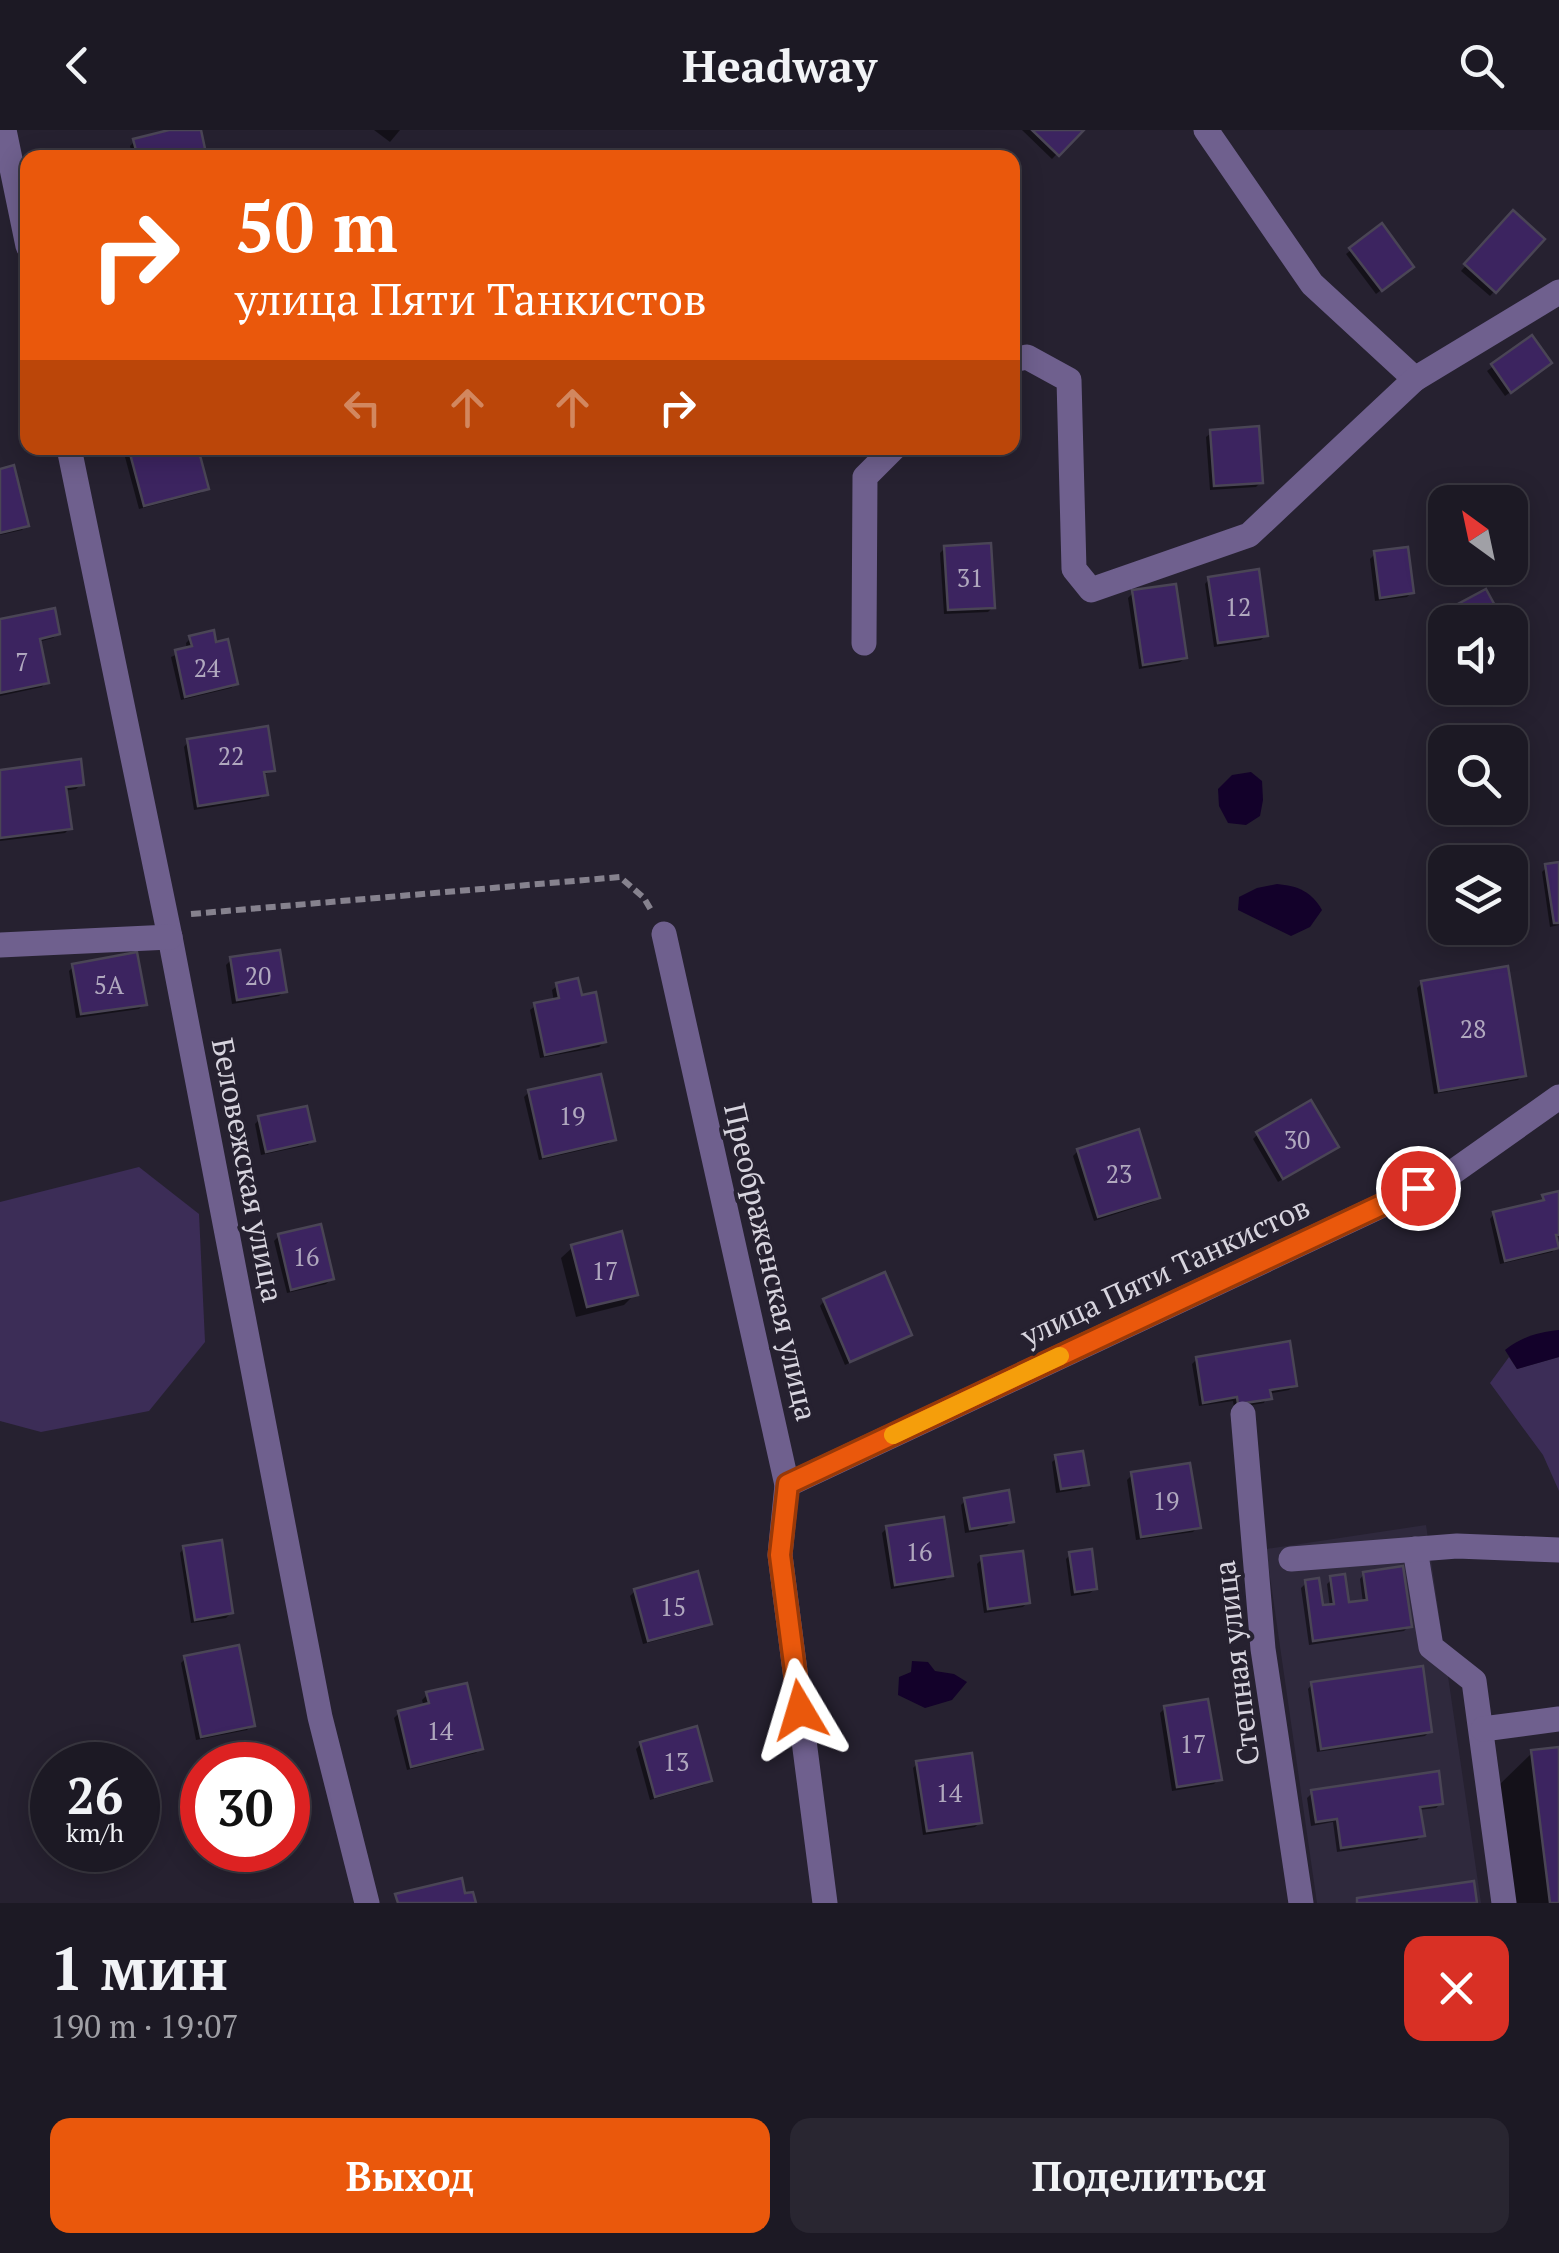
<!DOCTYPE html>
<html lang="ru">
<head>
<meta charset="utf-8">
<style>
  :root { --surface:#1c1924; --page:#292631; --text:#f1f3f6; --muted:#a0a0a6; --line:#3a3841; --accent:#ea580c }
  body { margin:0; font-family:"PT Serif",serif; background:var(--page); color:var(--text); height:100vh; display:flex; flex-direction:column; font-size:38px; white-space:nowrap }
  * { box-sizing:border-box; margin:0 }
  p { font-size:32px; color:var(--muted) }
  .icon { flex:none; width:55px; height:55px; fill:none; stroke:currentColor; stroke-width:2; stroke-linecap:round; stroke-linejoin:round }
  .map { position:relative; height:1773px; overflow:hidden }
  .sheet { display:flex; flex-direction:column; background:var(--surface); flex:1 }
  .sheet>* { flex:none }
  .top-card { position:absolute; left:20px; top:20px; width:1000px; height:305px; border-radius:20px; box-shadow:0 5px 25px #0003,0 0 0 2px var(--line); background:#ea580c; color:#fff; overflow:hidden }
  .needle { width:65px; rotate:327deg }
  .tools { position:absolute; left:1428px; top:355px; display:grid; gap:20px }
  .tools a { display:grid; place-items:center; width:100px; height:100px; border-radius:20px; background:var(--surface); box-shadow:0 5px 25px #0003,0 0 0 2px var(--line); font-size:50px }
  .speed { position:absolute; left:30px; top:1612px; display:flex; gap:20px; font-size:50px; font-weight:700; text-align:center }
  .speed>* { display:grid; place-content:center; width:130px; height:130px; border-radius:50%; background:var(--surface); box-shadow:0 5px 25px #0003,0 0 0 2px var(--line); line-height:1 }
  .speed small { font-size:25px; font-weight:400 }
  .speed .limit { border:15px solid #d22; background:#fff; color:#111 }
  .pin { position:absolute; display:grid; place-items:center; width:85px; height:85px; color:#fff; margin:-42px; border:5px solid #fff; border-radius:50%; box-shadow:0 2px 10px #0007 }
  .me { position:absolute; width:110px; margin:-55px; rotate:353deg; stroke-linejoin:round; filter:drop-shadow(0 0 8px #0008) }
  .turn { display:flex; align-items:center; gap:35px; height:210px; padding:0 50px; font-size:45px }
  .turn .icon { width:130px; height:130px; stroke-width:2.5 }
  .turn b { display:block; font-size:70px; line-height:85px }
  .lanes { display:flex; align-items:center; height:95px; padding:0 50px; background:#0003; justify-content:center; gap:50px; direction:ltr }
  .lanes .off { opacity:.35 }
  .round { display:grid; place-items:center; flex:none; width:105px; height:105px; border-radius:20px; background:var(--page) }
  .head { display:flex; align-items:center; justify-content:space-between; height:170px; padding:0 50px }
  h1 { font-size:60px; font-weight:700; line-height:75px }
  .action { display:flex; gap:20px; margin-top:auto; padding:20px 50px }
  .action a { flex:1; height:115px; border-radius:20px; background:var(--accent); color:#fff; font-size:40px; font-weight:700; line-height:115px; text-align:center }
  .action a+a { background:var(--page); color:var(--text) }
  header { display:flex; justify-content:space-between; align-items:center; height:130px; padding:0 50px; background:var(--surface); font-size:45px; font-weight:700 }
  .map>svg:first-child { display:block }
</style>
</head>
<body>
<header><svg class="icon" aria-label="back" viewBox="0 0 24 24"><path d="M15 5l-7 7 7 7"/></svg>Headway<svg class="icon" aria-label="search" viewBox="0 0 24 24"><circle cx="10" cy="10" r="6"/><path d="M15 15l6 6"/></svg></header>
<div class="map">
<svg width="1559" height="1773" viewBox="0 0 1559 1773">
  <rect width="100%" height="100%" fill="#262130"/>
  <path fill="#2f293d" d="M 1426,1395 L 1481,1773 L 1317,1773 L 1266,1419 Z"/>
  <g fill="#3c2d57">
    <path d="M 139,1037 L 199,1084 L 205,1212 L 149,1281 L 41,1302 L 0,1291 L 0,1072 Z"/>
    <path d="M 1509,1227 L 1517,1239 L 1559,1227 L 1559,1361 L 1543,1325 L 1490,1253 Z"/>
  </g>
  <g fill="#13012a">
    <path d="M 1251,642 L 1262,651 L 1263,670 L 1260,686 L 1246,695 L 1228,693 L 1219,676 L 1218,659 L 1232,645 Z"/>
    <path d="M 1277,754 C 1298,756 1311,761 1322,780 L 1310,797 L 1291,806 L 1238,780 L 1239,767 L 1257,758 Z"/>
    <path d="M 1559,1200 L 1559,1227 L 1517,1239 L 1505,1220 C 1522,1207 1538,1202 1559,1200 Z"/>
    <path d="M 912,1531 L 928,1532 L 935,1541 L 954,1544 L 967,1552 L 952,1570 L 925,1578 L 898,1565 L 899,1547 L 911,1542 Z"/>
  </g>
  <g fill="#0007">
    <path d="M 179,0 L 198,0 L 205,28 L 133,28 L 130,16 L 135,11 Z"/>
    <path d="M 374,0 L 400,0 L 390,12 Z"/>
    <path d="M 1022,0 L 1080,0 L 1052,29 Z"/>
    <path d="M 1513,84 L 1541,109 L 1490,166 L 1461,141 Z"/>
    <path d="M 1351,120 L 1406,141 L 1376,164 L 1346,124 Z"/>
    <path d="M 1531,208 L 1544,238 L 1505,266 L 1487,241 Z"/>
    <path d="M 1211,303 L 1261,352 L 1256,357 L 1210,360 L 1206,307 Z"/>
    <path d="M 147,318 L 196,318 L 206,358 L 201,363 L 139,379 L 125,327 L 130,322 Z"/>
    <path d="M 0,342 L 26,395 L 22,400 L 0,405 Z"/>
    <path d="M 945,418 L 993,477 L 988,482 L 944,484 L 940,423 Z"/>
    <path d="M 1375,424 L 1412,462 L 1407,467 L 1375,471 L 1370,429 Z"/>
    <path d="M 1209,449 L 1266,505 L 1261,510 L 1214,517 L 1205,454 Z"/>
    <path d="M 1485,462 L 1502,492 L 1459,492 L 1453,482 Z"/>
    <path d="M 1133,463 L 1185,528 L 1180,532 L 1139,539 L 1128,468 Z"/>
    <path d="M 0,492 L 58,503 L 53,508 L 38,512 L 46,552 L 42,557 L 0,566 Z"/>
    <path d="M 191,508 L 215,515 L 236,553 L 231,558 L 181,570 L 171,527 L 187,520 L 186,513 Z"/>
    <path d="M 188,612 L 273,640 L 262,646 L 265,664 L 260,669 L 194,680 L 184,617 Z"/>
    <path d="M 0,642 L 81,654 L 76,659 L 64,661 L 70,698 L 65,703 L 0,711 Z"/>
    <path d="M 1559,735 L 1559,795 L 1550,797 L 1542,742 L 1547,737 Z"/>
    <path d="M 231,830 L 284,862 L 279,866 L 232,874 L 226,835 Z"/>
    <path d="M 74,836 L 144,874 L 139,879 L 76,888 L 69,841 Z"/>
    <path d="M 1422,853 L 1523,945 L 1518,950 L 1434,964 L 1417,858 Z"/>
    <path d="M 557,856 L 580,868 L 604,912 L 599,917 L 540,928 L 530,880 L 535,876 L 554,872 L 552,860 Z"/>
    <path d="M 529,962 L 613,1010 L 608,1014 L 539,1030 L 524,967 Z"/>
    <path d="M 260,989 L 313,1010 L 308,1015 L 261,1025 L 255,994 Z"/>
    <path d="M 1258,1004 L 1331,1021 L 1278,1052 L 1253,1009 Z"/>
    <path d="M 1078,1021 L 1158,1067 L 1153,1072 L 1094,1091 L 1073,1026 Z"/>
    <path d="M 1559,1064 L 1559,1107 L 1555,1108 L 1557,1117 L 1552,1122 L 1500,1134 L 1490,1089 L 1494,1084 Z"/>
    <path d="M 279,1106 L 331,1149 L 326,1154 L 287,1163 L 274,1111 Z"/>
    <path d="M 573,1117 L 635,1164 L 624,1175 L 576,1187 L 561,1128 Z"/>
    <path d="M 824,1171 L 909,1205 L 845,1235 L 820,1176 Z"/>
    <path d="M 1197,1229 L 1294,1255 L 1289,1260 L 1268,1264 L 1264,1273 L 1234,1278 L 1233,1271 L 1199,1276 L 1192,1234 Z"/>
    <path d="M 1057,1328 L 1086,1354 L 1081,1359 L 1056,1363 L 1052,1332 Z"/>
    <path d="M 1132,1345 L 1198,1397 L 1193,1402 L 1136,1410 L 1127,1350 Z"/>
    <path d="M 966,1370 L 1012,1391 L 1007,1396 L 965,1403 L 961,1375 Z"/>
    <path d="M 887,1398 L 950,1445 L 945,1450 L 891,1459 L 882,1403 Z"/>
    <path d="M 184,1418 L 231,1483 L 226,1488 L 191,1493 L 180,1423 Z"/>
    <path d="M 1071,1424 L 1095,1459 L 1090,1463 L 1071,1466 L 1066,1429 Z"/>
    <path d="M 982,1429 L 1028,1472 L 1023,1477 L 984,1483 L 977,1434 Z"/>
    <path d="M 1364,1444 L 1409,1496 L 1404,1501 L 1309,1515 L 1301,1458 L 1306,1453 L 1321,1478 L 1330,1477 L 1327,1454 L 1332,1449 L 1347,1475 L 1363,1473 L 1360,1449 Z"/>
    <path d="M 635,1461 L 709,1493 L 704,1498 L 643,1514 L 630,1466 Z"/>
    <path d="M 186,1528 L 252,1595 L 247,1600 L 196,1610 L 181,1533 Z"/>
    <path d="M 1312,1554 L 1429,1602 L 1425,1606 L 1317,1622 L 1308,1559 Z"/>
    <path d="M 427,1565 L 480,1618 L 476,1623 L 407,1640 L 394,1588 L 399,1583 L 424,1577 L 422,1570 Z"/>
    <path d="M 1165,1578 L 1219,1649 L 1214,1654 L 1172,1661 L 1160,1583 Z"/>
    <path d="M 641,1614 L 709,1650 L 704,1655 L 650,1670 L 636,1619 Z"/>
    <path d="M 1559,1619 L 1559,1773 L 1514,1773 L 1499,1655 L 1532,1623 Z"/>
    <path d="M 918,1633 L 980,1692 L 975,1697 L 923,1705 L 913,1638 Z"/>
    <path d="M 1312,1663 L 1441,1673 L 1436,1678 L 1418,1680 L 1422,1705 L 1417,1710 L 1337,1722 L 1333,1692 L 1311,1696 L 1307,1668 Z"/>
  </g>
  <g fill="#3c2460" stroke="#4a4555" stroke-width="2.5">
    <path d="M 169,0 L 201,0 L 207,28 L 138,28 L 133,9 Z"/>
    <path d="M 1032,0 L 1084,0 L 1059,26 Z"/>
    <path d="M 1513,80 L 1545,109 L 1496,163 L 1464,134 Z"/>
    <path d="M 1382,93 L 1414,137 L 1382,161 L 1349,118 Z"/>
    <path d="M 1532,205 L 1552,233 L 1511,263 L 1491,234 Z"/>
    <path d="M 1259,296 L 1263,353 L 1214,356 L 1210,300 Z"/>
    <path d="M 137,318 L 198,318 L 209,359 L 144,376 L 129,320 Z"/>
    <path d="M 14,335 L 29,396 L 0,403 L 0,339 Z"/>
    <path d="M 991,413 L 995,478 L 948,480 L 944,416 Z"/>
    <path d="M 1408,417 L 1414,463 L 1380,468 L 1374,421 Z"/>
    <path d="M 1259,439 L 1268,506 L 1218,513 L 1208,447 Z"/>
    <path d="M 1176,454 L 1187,528 L 1143,535 L 1132,460 Z"/>
    <path d="M 1486,459 L 1504,492 L 1466,492 L 1456,475 Z"/>
    <path d="M 55,478 L 60,504 L 40,509 L 49,553 L 0,563 L 0,489 Z"/>
    <path d="M 214,500 L 216,512 L 228,509 L 238,554 L 185,567 L 175,520 L 192,516 L 189,506 Z"/>
    <path d="M 268,596 L 275,641 L 264,642 L 268,665 L 198,676 L 187,609 Z"/>
    <path d="M 81,629 L 84,655 L 66,657 L 72,699 L 0,708 L 0,640 Z"/>
    <path d="M 1559,732 L 1559,793 L 1554,793 L 1545,734 Z"/>
    <path d="M 280,820 L 287,862 L 237,870 L 230,827 Z"/>
    <path d="M 137,822 L 147,875 L 81,884 L 72,834 Z"/>
    <path d="M 1508,836 L 1526,946 L 1439,961 L 1421,851 Z"/>
    <path d="M 578,848 L 582,865 L 596,862 L 606,912 L 545,925 L 534,873 L 559,868 L 556,853 Z"/>
    <path d="M 601,944 L 616,1010 L 543,1027 L 528,960 Z"/>
    <path d="M 1311,970 L 1339,1017 L 1283,1049 L 1256,1002 Z"/>
    <path d="M 307,976 L 315,1011 L 266,1022 L 258,986 Z"/>
    <path d="M 1139,999 L 1160,1068 L 1098,1087 L 1077,1019 Z"/>
    <path d="M 1559,1061 L 1559,1105 L 1556,1105 L 1559,1118 L 1505,1131 L 1493,1082 L 1544,1070 L 1542,1065 Z"/>
    <path d="M 321,1094 L 334,1149 L 291,1160 L 278,1104 Z"/>
    <path d="M 622,1101 L 638,1165 L 587,1177 L 571,1115 Z"/>
    <path d="M 885,1142 L 912,1205 L 850,1232 L 823,1169 Z"/>
    <path d="M 1290,1211 L 1297,1256 L 1270,1260 L 1272,1269 L 1238,1274 L 1237,1267 L 1203,1273 L 1196,1227 Z"/>
    <path d="M 1083,1321 L 1089,1355 L 1061,1359 L 1055,1325 Z"/>
    <path d="M 1190,1333 L 1201,1398 L 1141,1407 L 1131,1342 Z"/>
    <path d="M 1009,1360 L 1014,1392 L 970,1399 L 964,1368 Z"/>
    <path d="M 944,1387 L 953,1446 L 895,1455 L 886,1396 Z"/>
    <path d="M 222,1410 L 233,1483 L 195,1490 L 183,1416 Z"/>
    <path d="M 1092,1419 L 1097,1459 L 1075,1462 L 1069,1422 Z"/>
    <path d="M 1023,1421 L 1030,1473 L 988,1479 L 981,1426 Z"/>
    <path d="M 1403,1436 L 1412,1497 L 1313,1511 L 1305,1450 L 1319,1448 L 1323,1475 L 1334,1474 L 1330,1446 L 1345,1444 L 1349,1472 L 1367,1470 L 1363,1442 Z"/>
    <path d="M 698,1441 L 712,1494 L 648,1511 L 634,1459 Z"/>
    <path d="M 239,1515 L 255,1596 L 201,1607 L 184,1526 Z"/>
    <path d="M 1423,1536 L 1432,1602 L 1321,1619 L 1311,1552 Z"/>
    <path d="M 467,1553 L 483,1619 L 411,1637 L 398,1581 L 429,1573 L 426,1562 Z"/>
    <path d="M 1208,1569 L 1222,1650 L 1177,1657 L 1164,1576 Z"/>
    <path d="M 697,1596 L 712,1651 L 655,1667 L 640,1612 Z"/>
    <path d="M 1559,1617 L 1559,1773 L 1550,1773 L 1531,1620 Z"/>
    <path d="M 972,1623 L 982,1693 L 927,1701 L 916,1631 Z"/>
    <path d="M 1439,1641 L 1443,1674 L 1420,1677 L 1425,1706 L 1341,1718 L 1337,1689 L 1316,1692 L 1311,1660 Z"/>
    <path d="M 462,1748 L 465,1763 L 473,1762 L 476,1773 L 398,1773 L 395,1764 Z"/>
    <path d="M 1474,1751 L 1477,1773 L 1357,1773 L 1357,1768 Z"/>
  </g>
  <g fill="none" stroke-linecap="round" stroke-linejoin="round">
    <path stroke="#86828e" stroke-width="6" stroke-dasharray="10 5" stroke-linecap="butt" d="M 191,784 L 620,747 L 644,768 L 651,780"/>
    <g stroke="#6f608e" stroke-width="25">
      <path d="M 4,0 L 28,116"/>
      <path d="M 1206,0 L 1312,154 L 1415,249"/>
      <path d="M 1012,230 L 1027,227 L 1069,250 L 1074,439 L 1091,460 L 1249,405 L 1415,249 L 1559,162"/>
      <path d="M 69,318 L 170,807 L 320,1587 L 367,1773"/>
      <path d="M 864,513 L 865,347 L 894,318"/>
      <path d="M 664,804 L 787,1355 L 780,1425 L 825,1773"/>
      <path d="M 0,815 L 170,807"/>
      <path d="M 1243,1284 L 1263,1519 L 1301,1773"/>
      <path d="M 787,1355 L 1453,1042 L 1559,967"/>
      <path d="M 1415,1419 L 1431,1517 L 1474,1551 L 1504,1773"/>
      <path d="M 1291,1429 L 1457,1416 L 1559,1420"/>
      <path d="M 1483,1599 L 1559,1589"/>
    </g>
  </g>
  <g fill="none" stroke-linecap="round" stroke-linejoin="round">
    <defs>
      <path id="route" d="M 800,1580 L 780,1425 L 788,1354 L 1418,1058"/>
    </defs>
    <use href="#route" stroke="#983908" stroke-width="25"/>
    <use href="#route" stroke="#ea580c" stroke-width="18"/>
    <path stroke="#f59e0b" stroke-width="18" d="M 893,1305 L 1060,1226"/>
  </g>
  <g text-anchor="middle" dominant-baseline="central" stroke-width="8" stroke-linejoin="round" paint-order="stroke">
    <g font-size="25" fill="#b0a8be">
      <text x="970" y="447">31</text>
      <text x="1238" y="476">12</text>
      <text x="22" y="531">7</text>
      <text x="207" y="537">24</text>
      <text x="231" y="625">22</text>
      <text x="258" y="845">20</text>
      <text x="109" y="854">5А</text>
      <text x="1473" y="898">28</text>
      <text x="572" y="985">19</text>
      <text x="1297" y="1009">30</text>
      <text x="1119" y="1043">23</text>
      <text x="306" y="1126">16</text>
      <text x="605" y="1140">17</text>
      <text x="1166" y="1370">19</text>
      <text x="919" y="1421">16</text>
      <text x="673" y="1476">15</text>
      <text x="440" y="1600">14</text>
      <text x="1193" y="1613">17</text>
      <text x="676" y="1631">13</text>
      <text x="949" y="1662">14</text>
    </g>
    <g font-size="30" fill="#d7d4de" stroke="#262130">
      <text transform="translate(248 1040) rotate(79)">Беловежская улица</text>
      <text transform="translate(771 1132) rotate(77)">Преображенская улица</text>
      <text transform="translate(1165 1141) rotate(-25)">улица Пяти Танкистов</text>
      <text transform="translate(1236 1533) rotate(-97)">Степная улица</text>
    </g>
  </g>
</svg>
<div class="tools">
<a><svg class="needle" viewBox="-14 -14 28 28"><path d="M0-13l5 13h-10z" fill="#e53935"/><path d="M0 13l5-13h-10z" fill="#a0a0a6"/></svg></a>
<a><svg class="icon" aria-label="sound" viewBox="0 0 24 24"><path d="M4 9h4l5-4v14l-5-4H4zM17 9q2 3 0 6"/></svg></a>
<a><svg class="icon" aria-label="search" viewBox="0 0 24 24"><circle cx="10" cy="10" r="6"/><path d="M15 15l6 6"/></svg></a>
<a><svg class="icon" aria-label="layers" viewBox="0 0 24 24"><path d="M12 4l9 5-9 5-9-5zM3 14l9 5 9-5"/></svg></a>
</div>
<div class="speed"><div>26<small>km/h</small></div><div class="limit">30</div></div>
<div class="pin" style="left:1418px;top:1058px;background:#d93025"><svg class="icon" aria-label="arrive" viewBox="0 0 24 24"><path d="M6 21V4h12l-3 4 3 4H6"/></svg></div>
<svg class="me" style="left:800px;top:1580px" viewBox="-20 -20 40 40"><path d="M0-17L14 15 0 8-14 15z" fill="#ea580c" stroke="#fff" stroke-width="4"/></svg>
<div class="top-card">
<div class="turn"><svg class="icon" aria-label="right" viewBox="0 0 24 24"><path d="M7 20v-9h11M14 6l5 5-5 5"/></svg><div><b>50 m</b>улица Пяти Танкистов</div></div>
<div class="lanes"><svg class="icon off" aria-label="left" viewBox="0 0 24 24"><path d="M17 20v-9H6M10 6l-5 5 5 5"/></svg><svg class="icon off" aria-label="ahead" viewBox="0 0 24 24"><path d="M12 20V5M6 11l6-6 6 6"/></svg><svg class="icon off" aria-label="ahead" viewBox="0 0 24 24"><path d="M12 20V5M6 11l6-6 6 6"/></svg><svg class="icon" aria-label="right" viewBox="0 0 24 24"><path d="M7 20v-9h11M14 6l5 5-5 5"/></svg></div>
</div>
</div>
<section class="sheet">
<div class="head"><div><h1>1 мин</h1><p>190 m · 19:07</p></div><a class="round" style="background:#d93025;color:#fff"><svg class="icon" aria-label="close" viewBox="0 0 24 24"><path d="M6 6l12 12M18 6L6 18"/></svg></a></div>
<div class="action"><a>Выход</a><a>Поделиться</a></div>
</section>
</body>
</html>
